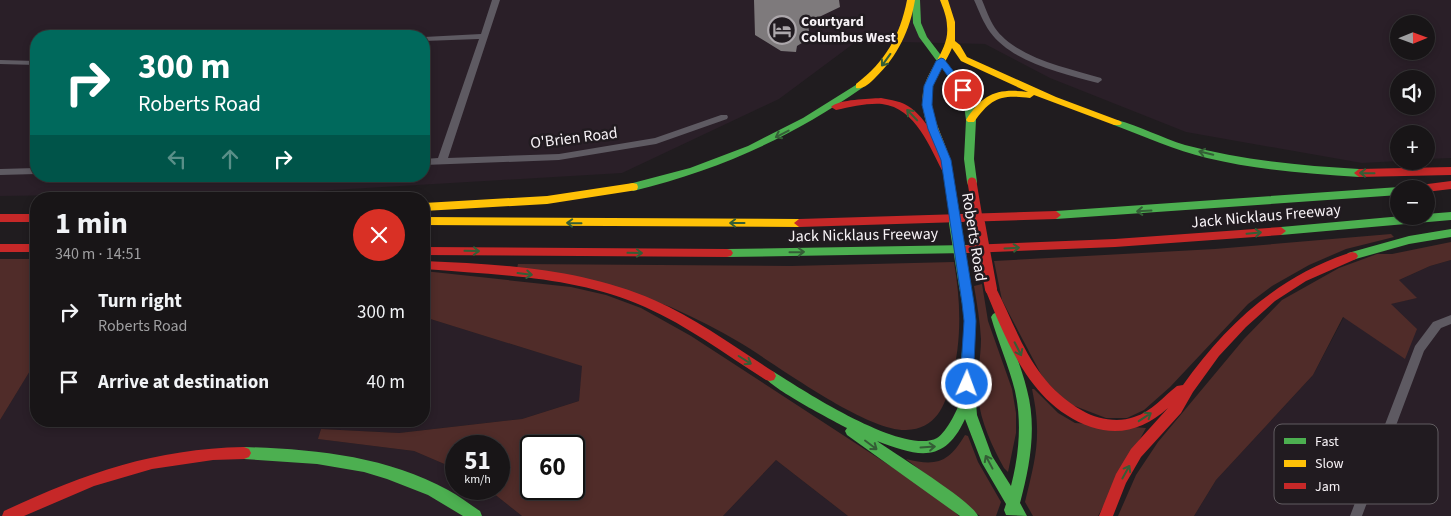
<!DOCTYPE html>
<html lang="en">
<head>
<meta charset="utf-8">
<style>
  :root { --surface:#181517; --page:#211e20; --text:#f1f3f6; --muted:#9f9fa1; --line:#363436 }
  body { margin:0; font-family:"Source Sans 3",sans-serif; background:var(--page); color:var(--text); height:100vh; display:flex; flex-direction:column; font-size:19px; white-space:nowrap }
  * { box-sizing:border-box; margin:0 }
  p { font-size:16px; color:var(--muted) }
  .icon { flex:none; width:28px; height:28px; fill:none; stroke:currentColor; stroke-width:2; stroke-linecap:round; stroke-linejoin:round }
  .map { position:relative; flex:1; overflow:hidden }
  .panel { position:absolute; left:30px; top:192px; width:400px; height:235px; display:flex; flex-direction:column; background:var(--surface); border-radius:20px; box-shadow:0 2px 8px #0003,0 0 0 1px var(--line) }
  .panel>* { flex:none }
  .hud { position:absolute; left:30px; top:30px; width:400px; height:152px; border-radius:20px; box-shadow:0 2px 8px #0003,0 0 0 1px var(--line); background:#00695c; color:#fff; overflow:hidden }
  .needle { width:32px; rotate:89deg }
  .fabs { position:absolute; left:1390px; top:15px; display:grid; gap:10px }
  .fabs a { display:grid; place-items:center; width:45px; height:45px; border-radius:50%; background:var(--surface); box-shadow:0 2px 8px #0003,0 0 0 1px var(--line); font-size:25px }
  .speed { position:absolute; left:445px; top:435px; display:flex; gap:10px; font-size:25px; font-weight:700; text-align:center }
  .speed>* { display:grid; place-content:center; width:65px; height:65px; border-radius:50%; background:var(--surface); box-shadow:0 2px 8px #0003,0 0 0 1px var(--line); line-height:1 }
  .speed small { font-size:12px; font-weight:400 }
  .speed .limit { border:2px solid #111; border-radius:8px; background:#fff; color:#111 }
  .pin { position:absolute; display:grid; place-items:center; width:42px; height:42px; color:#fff; margin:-21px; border:2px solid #fff; border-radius:50%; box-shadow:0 1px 5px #0007 }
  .me { position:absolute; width:55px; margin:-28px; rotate:2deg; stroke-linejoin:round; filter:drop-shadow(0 0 4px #0008) }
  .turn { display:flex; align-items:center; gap:18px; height:105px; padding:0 25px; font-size:22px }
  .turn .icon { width:65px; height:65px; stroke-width:2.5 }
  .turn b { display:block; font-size:35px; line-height:42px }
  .lanes { display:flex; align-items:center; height:48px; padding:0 25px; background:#0003; justify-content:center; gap:25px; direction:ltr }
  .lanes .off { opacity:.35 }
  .round { display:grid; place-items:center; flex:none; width:52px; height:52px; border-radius:26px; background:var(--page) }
  .head { display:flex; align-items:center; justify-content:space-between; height:85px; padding:0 25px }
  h1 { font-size:30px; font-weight:700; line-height:38px }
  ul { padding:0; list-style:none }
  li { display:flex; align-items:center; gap:15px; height:70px; padding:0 25px }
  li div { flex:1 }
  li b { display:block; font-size:19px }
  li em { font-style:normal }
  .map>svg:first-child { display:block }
</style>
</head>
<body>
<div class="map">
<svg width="1451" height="516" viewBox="0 0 1451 516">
  <rect width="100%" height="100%" fill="#201c1f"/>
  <g fill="#2a1f28" fill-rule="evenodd">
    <path d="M 0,0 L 1451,0 L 1451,158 L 1426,159 L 1426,134 L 1399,134 L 1399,161 L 1362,163 L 1186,132 L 1050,78 L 985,44 L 857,41 L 779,99 L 622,173 L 299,192 L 0,196 ZM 1399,24 L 1426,24 L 1426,51 L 1399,51 ZM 36,36 L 424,36 L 424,176 L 36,176 ZM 1399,79 L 1426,79 L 1426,106 L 1399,106 Z"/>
    <path d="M 1451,260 L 1451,516 L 1194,516 L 1216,480 L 1313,375 L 1344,317 L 1404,358 L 1390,304 L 1416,298 L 1399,280 L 1430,266 Z"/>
    <path d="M 424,317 L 583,366 L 579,401 L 522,419 L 399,433 L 321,429 L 319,439 L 414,451 L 456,469 L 456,489 L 488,489 L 522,516 L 0,516 L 0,420 L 36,361 L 36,421 L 424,421 Z"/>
    <path d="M 776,460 L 848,516 L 723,516 Z"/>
  </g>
  <g fill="#502c29" fill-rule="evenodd">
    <path d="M 1391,234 L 1394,237 L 1346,249 L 1309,265 L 1272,286 L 1248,304 L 1170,387 L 1144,410 L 1127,418 L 1106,418 L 1067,403 L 1043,378 L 1002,300 L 994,261 L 1215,249 Z"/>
    <path d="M 1451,242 L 1451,260 L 1430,266 L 1399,280 L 1417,298 L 1391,304 L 1417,329 L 1405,359 L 1343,317 L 1313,375 L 1216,480 L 1194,516 L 1118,516 L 1136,475 L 1158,442 L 1244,339 L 1282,300 L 1339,268 L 1377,254 L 1392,254 Z"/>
    <path d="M 0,259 L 36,259 L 36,361 L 0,420 Z"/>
    <path d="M 954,262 C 961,303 962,342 951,382 C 945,406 936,429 906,430 C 865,431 776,364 739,342 C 719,330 697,319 675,309 C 661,302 643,300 628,296 C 591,287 554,277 517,268 L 518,264 L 791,266 Z"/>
    <path d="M 424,271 L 571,287 L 606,295 L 641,308 L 691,336 L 941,499 L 959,516 L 848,516 L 776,460 L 723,516 L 522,516 L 488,489 L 499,489 L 499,446 L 456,446 L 456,469 L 414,451 L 318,439 L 321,429 L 399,433 L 522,419 L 579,401 L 582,366 L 424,317 ZM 531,446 L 574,446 L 574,489 L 531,489 Z"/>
    <path d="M 982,284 L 988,321 L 1012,389 L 1016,413 L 1016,433 L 1008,472 L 1004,468 C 992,446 981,423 978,397 C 976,377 981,359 981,339 C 980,321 977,304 974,286 Z"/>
    <path d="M 1032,389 L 1034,389 L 1058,413 L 1075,423 L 1146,428 L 1098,516 L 1033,516 L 1025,502 C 1036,457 1042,436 1032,389 Z"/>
    <path d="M 965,435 L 968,436 L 978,462 L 1001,502 L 996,516 L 980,516 L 906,459 C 937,467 949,462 965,435 Z"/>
  </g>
  <path fill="#7e7a7c" d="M 754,0 L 839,0 L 840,7 L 817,18 L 818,25 L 808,25 L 810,38 L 797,46 L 796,52 L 781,51 L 755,35 Z"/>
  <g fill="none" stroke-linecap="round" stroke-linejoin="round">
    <g fill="#5e5a62" fill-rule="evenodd">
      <path d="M 492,0 L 500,0 L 448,158 L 559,154 L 655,138 L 721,115 L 727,115 L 728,117 L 727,119 L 656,144 L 559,160 L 424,165 L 424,159 L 438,158 L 479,39 L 424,41 L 424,37 L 481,34 Z"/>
      <path d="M 974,0 L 982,0 C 986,9 989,19 995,28 C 1016,58 1067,68 1101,78 L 1102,80 L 1098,83 C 1062,73 1013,63 990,32 C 983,22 979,11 974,0 Z"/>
      <path d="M 0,60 L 36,61 L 36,65 L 0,64 Z"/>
      <path d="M 36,168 L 36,174 L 0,175 L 0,169 Z"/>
      <path d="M 1451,315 L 1451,324 L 1441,328 L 1424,351 L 1362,516 L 1350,516 L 1415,346 L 1433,322 Z"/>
    </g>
    <g fill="#4caf50" fill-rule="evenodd">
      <path d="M 912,0 L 920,0 L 921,23 L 927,37 L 966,88 L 974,105 L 976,120 L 974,159 L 977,182 L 976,185 L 968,185 L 967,182 L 964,159 L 966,120 L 964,105 L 959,91 L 919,37 L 913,23 Z"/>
      <path d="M 859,83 L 864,86 L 862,88 C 790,138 719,170 633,191 L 628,187 L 629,184 L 690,168 L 748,146 L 803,118 Z"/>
      <path d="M 1117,120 C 1140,126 1162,138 1185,145 C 1242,160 1300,166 1359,169 L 1364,173 L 1359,177 C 1308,174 1257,170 1207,158 C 1175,150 1145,137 1114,125 L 1112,123 L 1114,121 Z"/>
      <path d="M 1399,187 L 1403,189 L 1399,189 L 1399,195 L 1056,219 L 1051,215 L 1056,211 Z"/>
      <path d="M 1451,212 L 1451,220 L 1281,235 L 1276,231 L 1281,227 L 1402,216 L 1426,216 L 1426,214 Z"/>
      <path d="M 1451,229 L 1451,237 L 1409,244 L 1352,260 L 1348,259 L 1346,256 L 1348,253 L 1409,236 Z"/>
      <path d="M 968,245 L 972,246 L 974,249 L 972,252 L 968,253 L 727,257 L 723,256 L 721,253 L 723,250 L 727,249 Z"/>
      <path d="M 965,281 L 969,283 L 971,286 L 976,321 L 973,366 L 977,415 L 992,456 L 1011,486 C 1019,455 1022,422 1015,391 C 1009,366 998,342 991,317 L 993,314 L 997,312 L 1001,314 L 1003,317 C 1010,341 1021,365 1027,390 C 1037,427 1030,466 1020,503 L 1027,516 L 1006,515 L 1004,510 L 1006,504 L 982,463 L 965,419 C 944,465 917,456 877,441 C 895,454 972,501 978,516 L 960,516 L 847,435 L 845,431 L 847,428 C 832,420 770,388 764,376 L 766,372 L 770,371 L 774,372 C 804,391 904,456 937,438 C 947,432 959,407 962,396 C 964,387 961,375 961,366 C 961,351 965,335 964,320 C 963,309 961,297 959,286 L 961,283 Z"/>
      <path d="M 244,447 C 313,449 386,456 448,490 C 459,496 469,504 480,511 L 482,516 L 463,516 L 428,495 L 387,479 L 364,472 L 317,464 L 244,459 L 239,457 L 237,453 L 239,449 Z"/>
    </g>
    <g fill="#ffc107" fill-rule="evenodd">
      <path d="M 907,0 L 915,0 C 910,30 898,56 875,78 C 870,83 863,90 856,88 L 856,84 C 885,62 900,36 907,0 Z"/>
      <path d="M 940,0 L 948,0 L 955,22 L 955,41 L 960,45 L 967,57 L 1056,97 L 1120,121 L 1122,123 L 1120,125 L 1114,125 L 1034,95 L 1030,98 C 1001,94 991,98 974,122 L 968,122 L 966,120 C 983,94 997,88 1028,92 L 961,61 L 952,48 C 947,60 938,72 933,86 C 927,109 941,132 948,153 L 947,155 L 939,155 C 931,139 920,112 923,93 C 926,69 950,51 947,26 C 947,17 943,8 940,0 Z"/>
      <path d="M 633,183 L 637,184 L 638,187 L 637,190 L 547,204 L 424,211 L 424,203 L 547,196 Z"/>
      <path d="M 424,217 L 799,219 L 804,223 L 799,227 L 424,225 Z"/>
    </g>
    <g fill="#c62828" fill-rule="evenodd">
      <path d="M 881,98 C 891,100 902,101 911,108 C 930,122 941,151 953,171 L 952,174 L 944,174 C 930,148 916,108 882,104 C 867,103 851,107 836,110 L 831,107 C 840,99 868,99 881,98 Z"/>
      <path d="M 1451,167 L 1451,175 L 1359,177 L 1354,173 L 1359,169 Z"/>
      <path d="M 1451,181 L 1451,189 L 1426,192 L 1426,189 L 1415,189 L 1420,185 Z"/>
      <path d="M 1056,211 L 1061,215 L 1056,219 L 799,227 L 794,223 L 799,219 Z"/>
      <rect x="0" y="214" width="36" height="8"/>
      <path d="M 1281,227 L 1286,231 L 1281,235 L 1115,247 L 968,253 L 964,252 L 962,249 L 964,246 L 968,245 L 1115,239 Z"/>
      <rect x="0" y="244" width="36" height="8"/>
      <path d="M 424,247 L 727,249 L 731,250 L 733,253 L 731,256 L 727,257 L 424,255 Z"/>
      <path d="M 1352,252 L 1356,253 L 1358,256 L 1356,259 L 1306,281 L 1275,301 L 1246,327 L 1219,356 L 1193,392 L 1181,413 L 1141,457 L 1126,483 L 1113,516 L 1099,516 L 1116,474 L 1131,449 L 1168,408 C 1145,428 1121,437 1091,427 C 1030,405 1008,344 985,289 L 987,286 L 995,286 C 1020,335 1031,381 1083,411 C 1097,419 1118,423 1134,417 C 1151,412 1164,396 1177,386 L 1183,385 C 1226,324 1280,275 1352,252 Z"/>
      <path d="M 424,261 C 501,264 583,269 654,300 C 697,319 735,347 774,372 L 776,376 L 774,380 L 770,381 L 766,380 C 726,355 688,326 645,307 C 576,276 498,275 424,269 Z"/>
      <path d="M 244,447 L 249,449 L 251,453 L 249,457 L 244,459 L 213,460 L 152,469 L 94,486 L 24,516 L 2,516 L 4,511 C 85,473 154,449 244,447 Z"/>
    </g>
    <path stroke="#4caf50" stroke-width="9" d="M 949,181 L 956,224"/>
    <path stroke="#4caf50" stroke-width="12" d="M 955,223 L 965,286"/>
    <path stroke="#c62828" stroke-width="9" d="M 972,182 L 979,224"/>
    <path stroke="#c62828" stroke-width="12" d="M 979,223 L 991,289"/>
  </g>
  <defs><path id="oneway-shaft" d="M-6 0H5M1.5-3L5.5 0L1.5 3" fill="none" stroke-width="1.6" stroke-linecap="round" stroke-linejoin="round" transform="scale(1.25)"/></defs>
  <g stroke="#345e36">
    <use href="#oneway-shaft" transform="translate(886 60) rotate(126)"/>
    <use href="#oneway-shaft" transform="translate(912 115) rotate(-134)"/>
    <use href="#oneway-shaft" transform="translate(782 134) rotate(153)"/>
    <use href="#oneway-shaft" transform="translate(1206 153) rotate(-166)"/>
    <use href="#oneway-shaft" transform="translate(1367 173) rotate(-179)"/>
    <use href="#oneway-shaft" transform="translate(1144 211) rotate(177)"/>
    <use href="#oneway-shaft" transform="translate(574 223) rotate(-179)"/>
    <use href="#oneway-shaft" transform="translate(737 223) rotate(180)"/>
    <use href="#oneway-shaft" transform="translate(1254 233) rotate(-5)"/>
    <use href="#oneway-shaft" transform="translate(1012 248) rotate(-3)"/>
    <use href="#oneway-shaft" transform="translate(472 251) rotate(1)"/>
    <use href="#oneway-shaft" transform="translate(797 252) rotate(-1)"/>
    <use href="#oneway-shaft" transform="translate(635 253) rotate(1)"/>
    <use href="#oneway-shaft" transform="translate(525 274) rotate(7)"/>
    <use href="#oneway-shaft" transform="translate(1018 349) rotate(63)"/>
    <use href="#oneway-shaft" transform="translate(745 360) rotate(32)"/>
    <use href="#oneway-shaft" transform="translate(1145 417) rotate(-33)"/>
    <use href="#oneway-shaft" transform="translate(871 445) rotate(37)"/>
    <use href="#oneway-shaft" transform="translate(928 447) rotate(-4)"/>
    <use href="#oneway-shaft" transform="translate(989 462) rotate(-118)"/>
    <use href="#oneway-shaft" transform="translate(1126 472) rotate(-61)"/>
  </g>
  <path fill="#1a73e8" stroke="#114b97" d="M 941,58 L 944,59 L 968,90 L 966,93 L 960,93 L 942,68 L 933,86 L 932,105 L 938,129 L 951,160 L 974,303 L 976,321 L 973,384 L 971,388 L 967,390 L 962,388 L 960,384 L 964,321 L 962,303 L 941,160 L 928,129 L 922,105 L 924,86 L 936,61 Z"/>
  <defs>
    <symbol id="hotel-ring" viewBox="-11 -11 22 22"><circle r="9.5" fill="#211b20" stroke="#aca7ab" stroke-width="1.5"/><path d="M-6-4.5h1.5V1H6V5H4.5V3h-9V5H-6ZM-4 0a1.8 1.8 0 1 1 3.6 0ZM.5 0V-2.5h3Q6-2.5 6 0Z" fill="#aca7ab"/></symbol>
  </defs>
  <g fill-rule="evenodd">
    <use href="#hotel-ring" x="766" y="14" width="32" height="32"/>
  </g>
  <g text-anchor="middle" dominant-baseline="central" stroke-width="5" stroke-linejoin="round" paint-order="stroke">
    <g font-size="14" font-weight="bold" fill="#f7f2f6" stroke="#211b20" text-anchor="start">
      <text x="801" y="22">Courtyard<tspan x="801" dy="16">Columbus West</tspan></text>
    </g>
    <g font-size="16" fill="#f7f2f6" stroke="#211b20">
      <text transform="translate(574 138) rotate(-7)">O'Brien Road</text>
      <text transform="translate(1266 216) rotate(-5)">Jack Nicklaus Freeway</text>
      <text transform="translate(863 235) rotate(-1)">Jack Nicklaus Freeway</text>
      <text transform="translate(974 237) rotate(81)">Roberts Road</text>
    </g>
  </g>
  <rect x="1274" y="424" width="164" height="80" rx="8" fill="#211b20" stroke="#615c60" stroke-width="1"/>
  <rect x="1284" y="438" width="22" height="6" fill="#4caf50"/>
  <rect x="1284" y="460" width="22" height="7" fill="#ffc107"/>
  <rect x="1284" y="483" width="22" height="6" fill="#c62828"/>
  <g font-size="14" fill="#f7f2f6">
    <text x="1315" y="446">Fast</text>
    <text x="1315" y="468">Slow</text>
    <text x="1315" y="491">Jam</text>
  </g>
</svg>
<div class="fabs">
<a><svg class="needle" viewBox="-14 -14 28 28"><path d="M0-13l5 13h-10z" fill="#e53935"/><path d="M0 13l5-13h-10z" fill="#9f9fa1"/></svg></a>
<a><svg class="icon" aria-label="sound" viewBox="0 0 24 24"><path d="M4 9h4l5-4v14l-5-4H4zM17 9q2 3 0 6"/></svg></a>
<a>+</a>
<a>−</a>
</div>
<div class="speed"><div>51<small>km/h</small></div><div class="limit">60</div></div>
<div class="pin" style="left:963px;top:90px;background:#d93025"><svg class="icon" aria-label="arrive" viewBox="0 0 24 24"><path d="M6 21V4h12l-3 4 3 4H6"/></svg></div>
<svg class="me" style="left:967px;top:384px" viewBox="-20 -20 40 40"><circle r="17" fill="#1a73e8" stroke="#fff" stroke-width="3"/><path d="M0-11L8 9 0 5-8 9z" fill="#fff"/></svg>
<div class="hud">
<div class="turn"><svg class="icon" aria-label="right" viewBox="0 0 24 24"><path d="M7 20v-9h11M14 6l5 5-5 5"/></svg><div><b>300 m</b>Roberts Road</div></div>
<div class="lanes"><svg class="icon off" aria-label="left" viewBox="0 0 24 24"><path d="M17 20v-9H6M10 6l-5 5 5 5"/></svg><svg class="icon off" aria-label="ahead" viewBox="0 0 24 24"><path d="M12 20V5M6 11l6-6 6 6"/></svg><svg class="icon" aria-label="right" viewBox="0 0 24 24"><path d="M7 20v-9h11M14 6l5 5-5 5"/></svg></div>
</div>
<section class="panel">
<div class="head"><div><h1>1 min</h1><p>340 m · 14:51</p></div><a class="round" style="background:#d93025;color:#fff"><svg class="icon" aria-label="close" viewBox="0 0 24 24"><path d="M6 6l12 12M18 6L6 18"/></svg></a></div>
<ul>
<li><svg class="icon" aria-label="right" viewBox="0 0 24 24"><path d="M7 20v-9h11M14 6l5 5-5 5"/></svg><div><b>Turn right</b><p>Roberts Road</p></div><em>300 m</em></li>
<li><svg class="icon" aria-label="arrive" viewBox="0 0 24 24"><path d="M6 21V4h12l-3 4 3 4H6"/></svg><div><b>Arrive at destination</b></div><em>40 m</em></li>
</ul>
</section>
</div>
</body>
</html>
